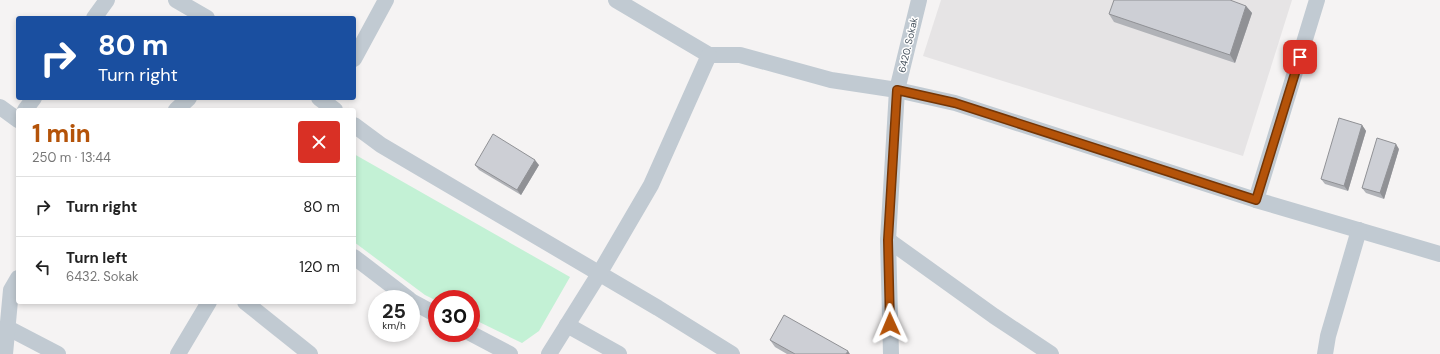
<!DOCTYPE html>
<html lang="en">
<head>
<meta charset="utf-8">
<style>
  :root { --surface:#fff; --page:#f6f6f6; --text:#222; --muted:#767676; --line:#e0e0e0; --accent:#b45309 }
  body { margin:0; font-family:"DM Sans",sans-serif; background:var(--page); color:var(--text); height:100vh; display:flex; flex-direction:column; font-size:15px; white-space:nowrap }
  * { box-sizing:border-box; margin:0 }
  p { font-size:13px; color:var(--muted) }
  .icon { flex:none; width:22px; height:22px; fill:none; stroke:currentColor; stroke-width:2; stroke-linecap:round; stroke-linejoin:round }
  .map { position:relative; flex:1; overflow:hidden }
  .panel { position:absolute; left:16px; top:108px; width:340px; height:196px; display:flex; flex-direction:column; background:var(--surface); border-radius:4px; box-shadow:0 2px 6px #0003 }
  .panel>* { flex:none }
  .hud { position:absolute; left:16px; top:16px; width:340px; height:84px; border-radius:4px; box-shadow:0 2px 6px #0003; background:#1a4fa0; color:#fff; overflow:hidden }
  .speed { position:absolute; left:368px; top:290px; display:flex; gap:8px; font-size:20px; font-weight:700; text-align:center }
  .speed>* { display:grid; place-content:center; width:52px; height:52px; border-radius:50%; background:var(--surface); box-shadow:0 2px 6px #0003; line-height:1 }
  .speed small { font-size:10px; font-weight:400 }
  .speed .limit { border:6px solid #d22; background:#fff; color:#111 }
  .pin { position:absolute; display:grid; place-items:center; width:34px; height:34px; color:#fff; margin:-17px; border-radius:8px; box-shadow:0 2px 6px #0006 }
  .me { position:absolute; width:44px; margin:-22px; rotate:359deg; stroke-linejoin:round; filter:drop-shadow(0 0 3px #0008) }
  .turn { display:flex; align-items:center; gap:14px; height:84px; padding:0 16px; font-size:18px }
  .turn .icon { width:52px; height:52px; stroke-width:2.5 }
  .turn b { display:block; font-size:28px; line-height:34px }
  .round { display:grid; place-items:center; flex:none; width:42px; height:42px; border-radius:4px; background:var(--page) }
  .summary { display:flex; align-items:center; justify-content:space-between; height:68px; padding:0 16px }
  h1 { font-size:24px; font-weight:800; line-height:30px; color:var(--accent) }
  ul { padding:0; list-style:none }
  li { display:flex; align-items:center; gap:12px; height:60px; padding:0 16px; border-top:1px solid var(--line) }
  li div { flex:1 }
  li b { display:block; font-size:15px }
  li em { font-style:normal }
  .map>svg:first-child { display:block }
</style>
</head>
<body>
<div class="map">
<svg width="1440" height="354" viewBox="0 0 1440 354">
  <rect width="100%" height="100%" fill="#f5f3f3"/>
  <path fill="#e6e4e5" d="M 941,0 L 1292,0 L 1243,156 L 923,56 Z"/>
  <path fill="#c3f1d5" d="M 354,154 L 570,277 L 539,331 L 522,343 L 471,318 L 471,299 L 437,299 L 437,301 L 425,295 L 354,242 Z"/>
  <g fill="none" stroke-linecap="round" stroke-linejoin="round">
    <g stroke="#c1cad2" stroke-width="16">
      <path d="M 176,0 L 207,18"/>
      <path d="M 616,0 L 709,55 L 740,55 L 831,80 L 897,90 L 955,103 L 1256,200 L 1440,254"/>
      <path d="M 94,18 L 107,0"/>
      <path d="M 354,59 L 386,0"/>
      <path d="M 319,98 L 335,110"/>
      <path d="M 0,107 L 18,120"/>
      <path d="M 25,110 L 34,98"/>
      <path d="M 176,110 L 189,98"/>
      <path d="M 354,125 L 381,145 L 658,308 L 732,354"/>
      <path d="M 1256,200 L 1317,0"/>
      <path d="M 888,240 L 994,316 L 1051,354"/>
      <path d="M 354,257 L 409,299"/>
      <path d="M 411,301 L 437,315"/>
      <path d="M 245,302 L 310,354"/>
      <path d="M 567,325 L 619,354"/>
      <path d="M 8,328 L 58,354"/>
      <path d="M 470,333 L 510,354"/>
      <path d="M 5,354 L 11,290 L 18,278"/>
      <path d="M 178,354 L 209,302"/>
      <path d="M 549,354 L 599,274 L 651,185 L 709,55"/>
      <path d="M 891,354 L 888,240 L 897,90 L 919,0"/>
      <path d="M 1325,354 L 1328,336 L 1359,230"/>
    </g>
  </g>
  <g fill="#b0b2b7">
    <path d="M 1246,6 L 1252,13 L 1235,63 L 1114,22 L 1109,14 Z"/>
    <path d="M 1362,125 L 1366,131 L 1348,191 L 1325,184 L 1321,179 Z"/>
    <path d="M 1399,149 L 1384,199 L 1366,193 L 1362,188 Z"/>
    <path d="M 475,165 L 539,165 L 521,195 L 479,170 Z"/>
    <path d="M 770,340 L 850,354 L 787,354 L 775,347 Z"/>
  </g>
  <g fill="#909195">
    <path d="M 1246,6 L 1252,13 L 1235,63 L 1230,55 Z"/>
    <path d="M 1362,125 L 1366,131 L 1348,191 L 1344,186 Z"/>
    <path d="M 1396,144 L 1399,149 L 1384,199 L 1380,193 Z"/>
    <path d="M 535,160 L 539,165 L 521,195 L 517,190 Z"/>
    <path d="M 848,351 L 850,354 L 846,354 Z"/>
  </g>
  <g fill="#cdcfd5" stroke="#909195">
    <path d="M 1114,0 L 1230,0 L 1246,6 L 1230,55 L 1109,14 Z"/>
    <path d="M 1339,118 L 1362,125 L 1344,186 L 1321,179 Z"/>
    <path d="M 493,134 L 535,160 L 517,190 L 475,165 Z"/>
    <path d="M 1377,138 L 1396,144 L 1380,193 L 1362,188 Z"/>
    <path d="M 784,315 L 848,351 L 846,354 L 795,354 L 770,340 Z"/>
  </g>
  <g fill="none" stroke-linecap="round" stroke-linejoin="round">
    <defs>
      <path id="route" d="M 890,324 L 888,240 L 897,90 L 955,103 L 1256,200 L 1300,57"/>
    </defs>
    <use href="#route" stroke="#753606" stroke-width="10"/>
    <use href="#route" stroke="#b45309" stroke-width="7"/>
  </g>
  <g text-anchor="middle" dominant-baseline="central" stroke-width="3" stroke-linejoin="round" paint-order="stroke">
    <g font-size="10" fill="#4a5661" stroke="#fff">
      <text transform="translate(908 45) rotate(-77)">6420. Sokak</text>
    </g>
  </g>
</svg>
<div class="speed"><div>25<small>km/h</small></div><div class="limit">30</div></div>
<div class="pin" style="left:1300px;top:57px;background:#d93025"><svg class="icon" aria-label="arrive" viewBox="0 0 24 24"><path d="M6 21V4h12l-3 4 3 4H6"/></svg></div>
<svg class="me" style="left:890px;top:324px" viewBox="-20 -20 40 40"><path d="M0-17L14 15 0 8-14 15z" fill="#b45309" stroke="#fff" stroke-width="4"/></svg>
<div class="hud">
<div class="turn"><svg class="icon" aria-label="right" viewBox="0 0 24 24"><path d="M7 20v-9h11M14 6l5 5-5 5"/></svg><div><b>80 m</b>Turn right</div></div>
</div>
<section class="panel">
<div class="summary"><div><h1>1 min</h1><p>250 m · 13:44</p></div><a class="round" style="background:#d93025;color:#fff"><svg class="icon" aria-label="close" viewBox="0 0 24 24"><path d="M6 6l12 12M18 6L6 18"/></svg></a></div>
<ul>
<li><svg class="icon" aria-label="right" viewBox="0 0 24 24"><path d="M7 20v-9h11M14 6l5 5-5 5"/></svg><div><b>Turn right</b></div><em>80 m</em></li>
<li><svg class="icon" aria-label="left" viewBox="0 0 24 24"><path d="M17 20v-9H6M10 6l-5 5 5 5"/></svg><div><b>Turn left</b><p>6432. Sokak</p></div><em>120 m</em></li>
</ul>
</section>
</div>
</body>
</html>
